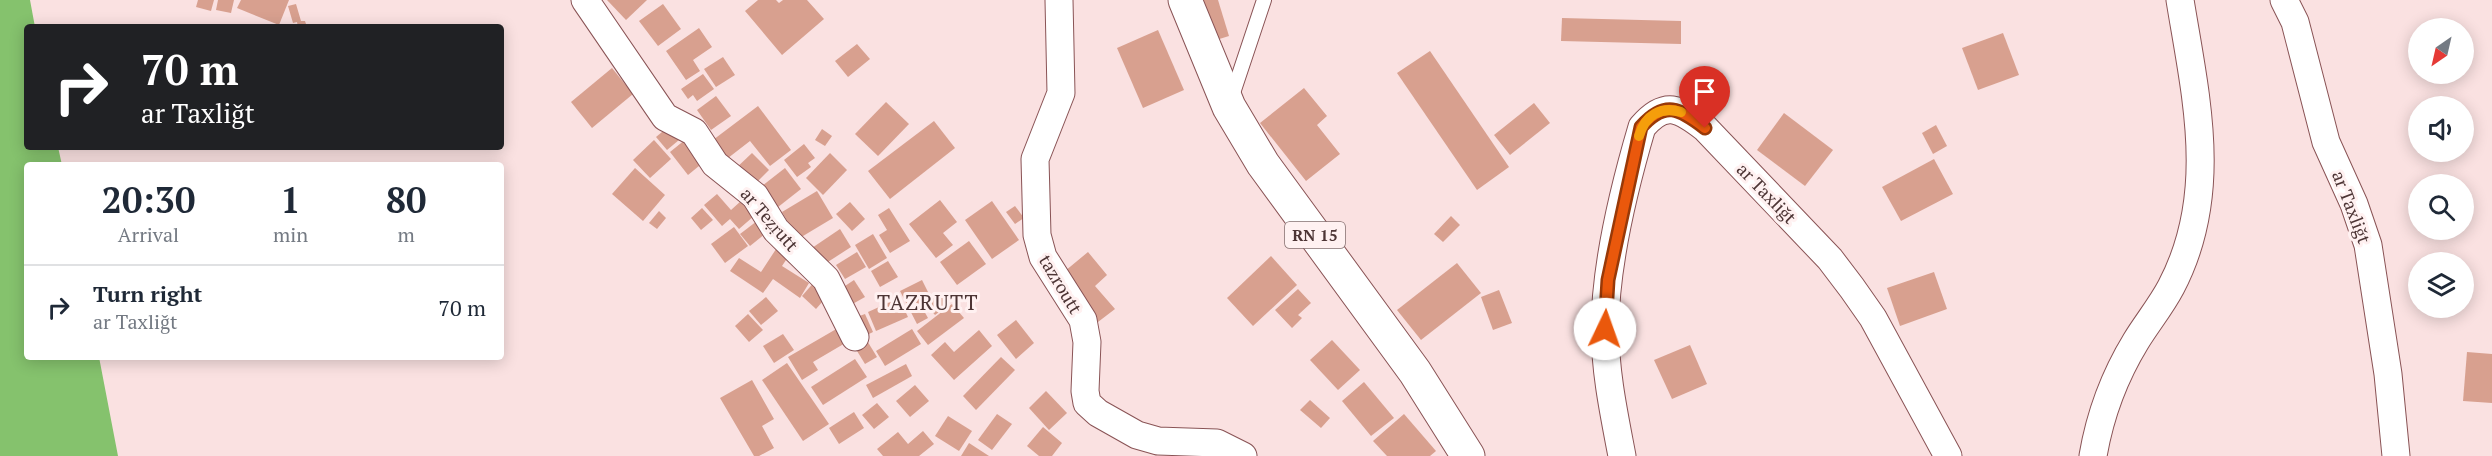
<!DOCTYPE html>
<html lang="en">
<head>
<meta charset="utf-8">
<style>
  :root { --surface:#fff; --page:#f2f2f3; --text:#1f2937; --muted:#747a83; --line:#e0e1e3 }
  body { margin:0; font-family:"PT Serif",serif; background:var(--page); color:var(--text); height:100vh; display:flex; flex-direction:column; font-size:22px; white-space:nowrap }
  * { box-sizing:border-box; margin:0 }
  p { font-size:20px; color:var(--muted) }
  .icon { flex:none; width:33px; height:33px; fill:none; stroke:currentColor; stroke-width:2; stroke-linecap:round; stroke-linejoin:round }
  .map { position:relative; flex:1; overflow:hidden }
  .details { position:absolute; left:24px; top:162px; width:480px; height:198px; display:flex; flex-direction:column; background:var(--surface); border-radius:6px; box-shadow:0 3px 15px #0003 }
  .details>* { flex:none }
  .banner { position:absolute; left:24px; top:24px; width:480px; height:126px; border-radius:6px; box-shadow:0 3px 15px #0003; background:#202124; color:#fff; overflow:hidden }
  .needle { width:39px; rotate:214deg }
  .controls { position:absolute; left:2408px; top:18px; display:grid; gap:12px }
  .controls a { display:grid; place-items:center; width:66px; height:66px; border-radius:50%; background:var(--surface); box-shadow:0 3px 15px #0003; font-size:30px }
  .pin { position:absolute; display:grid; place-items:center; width:51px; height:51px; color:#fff; margin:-62px -26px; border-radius:50% 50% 50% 0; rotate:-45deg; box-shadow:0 0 6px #0007 }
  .pin .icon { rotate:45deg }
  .me { position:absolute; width:66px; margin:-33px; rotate:3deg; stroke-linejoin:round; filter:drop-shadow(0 0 4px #0008) }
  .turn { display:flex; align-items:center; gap:21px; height:126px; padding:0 18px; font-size:27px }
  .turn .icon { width:78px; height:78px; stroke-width:2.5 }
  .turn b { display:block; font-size:42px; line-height:51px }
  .eta { display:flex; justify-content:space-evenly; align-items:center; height:102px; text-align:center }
  .eta b { font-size:36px; font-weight:700; line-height:42px }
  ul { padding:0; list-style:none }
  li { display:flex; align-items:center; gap:18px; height:84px; padding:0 18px; border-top:2px solid var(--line) }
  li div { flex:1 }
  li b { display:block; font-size:22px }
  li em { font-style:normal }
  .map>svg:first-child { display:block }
</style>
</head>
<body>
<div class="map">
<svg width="2492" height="456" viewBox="0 0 2492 456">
  <rect width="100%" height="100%" fill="#fae1e1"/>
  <path fill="#85c26d" d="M 0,0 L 30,0 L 35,27 L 27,27 L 27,147 L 58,147 L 62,165 L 27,165 L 27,357 L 99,357 L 118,456 L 0,456 Z"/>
  <g fill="#d8a08f">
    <path d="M 198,0 L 214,0 L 211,11 L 196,7 Z"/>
    <path d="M 218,0 L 234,0 L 231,13 L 216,10 Z"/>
    <path d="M 241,0 L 289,0 L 279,25 L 237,8 Z"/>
    <path d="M 607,0 L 647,0 L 626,20 Z"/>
    <path d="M 758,0 L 776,0 L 779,3 L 783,0 L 807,0 L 824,19 L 782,55 L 745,11 Z"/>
    <path d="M 1200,0 L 1218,0 L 1229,36 L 1213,41 Z"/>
    <path d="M 296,4 L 301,21 L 305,21 L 307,27 L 298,27 L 297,22 L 293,23 L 288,6 Z"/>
    <path d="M 663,4 L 681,29 L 658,46 L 639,21 Z"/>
    <path d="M 1562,18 L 1681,21 L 1681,44 L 1561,41 Z"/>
    <path d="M 699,28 L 712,47 L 693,60 L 700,71 L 686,80 L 666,51 Z"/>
    <path d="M 1158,30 L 1184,90 L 1143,108 L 1117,48 Z"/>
    <path d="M 2003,33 L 2019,75 L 1978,90 L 1962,48 Z"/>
    <path d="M 857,44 L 870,59 L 848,77 L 835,61 Z"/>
    <path d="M 1430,51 L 1509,167 L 1477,190 L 1397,73 Z"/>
    <path d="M 723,57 L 735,75 L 716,87 L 704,69 Z"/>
    <path d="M 612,68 L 633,94 L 592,128 L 571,102 Z"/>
    <path d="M 703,74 L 714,89 L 697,101 L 693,95 L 688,99 L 681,89 Z"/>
    <path d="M 1304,88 L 1327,116 L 1317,125 L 1340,154 L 1306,181 L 1260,123 Z"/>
    <path d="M 716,96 L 731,116 L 711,130 L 697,110 Z"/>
    <path d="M 886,102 L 909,124 L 878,156 L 855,134 Z"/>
    <path d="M 1534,103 L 1550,123 L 1510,155 L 1494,135 Z"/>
    <path d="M 758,106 L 791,150 L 770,166 L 750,141 L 719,165 L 705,146 Z"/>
    <path d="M 1784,113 L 1833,150 L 1805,186 L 1757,150 Z"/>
    <path d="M 934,121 L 955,148 L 890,199 L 868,171 Z"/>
    <path d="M 1936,125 L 1947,146 L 1933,154 L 1922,133 Z"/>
    <path d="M 668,127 L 679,140 L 667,150 L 656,137 Z"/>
    <path d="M 822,129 L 832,136 L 825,146 L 815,140 Z"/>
    <path d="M 691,135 L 710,157 L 688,175 L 670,152 Z"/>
    <path d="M 654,140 L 671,159 L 650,178 L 633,160 Z"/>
    <path d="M 804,144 L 815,158 L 808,163 L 811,167 L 797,177 L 784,160 Z"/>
    <path d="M 752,153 L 769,170 L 750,189 L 733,171 Z"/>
    <path d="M 830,153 L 847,170 L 823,195 L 806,178 Z"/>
    <path d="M 1934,159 L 1953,194 L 1901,221 L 1882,187 Z"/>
    <path d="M 635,168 L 665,195 L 643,221 L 612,194 Z"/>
    <path d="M 785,168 L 801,189 L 773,211 L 757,190 Z"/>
    <path d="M 817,191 L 833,218 L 798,239 L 782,212 Z"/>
    <path d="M 717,194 L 731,210 L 741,201 L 754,216 L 739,229 L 730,219 L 722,226 L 704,205 Z"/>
    <path d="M 940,200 L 957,222 L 943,233 L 953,245 L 936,258 L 909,224 Z"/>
    <path d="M 992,201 L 1019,240 L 992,259 L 965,220 Z"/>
    <path d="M 850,202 L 865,219 L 852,231 L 836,214 Z"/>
    <path d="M 1015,206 L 1024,218 L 1015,224 L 1006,212 Z"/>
    <path d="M 702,208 L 713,220 L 701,230 L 691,218 Z"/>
    <path d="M 889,208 L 910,241 L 890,253 L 879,235 L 887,230 L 878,215 Z"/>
    <path d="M 659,211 L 666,218 L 657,229 L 649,223 Z"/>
    <path d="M 1451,216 L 1460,225 L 1443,242 L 1434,234 Z"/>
    <path d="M 757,221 L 766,233 L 750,246 L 740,234 Z"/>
    <path d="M 734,227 L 748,246 L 725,263 L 711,244 Z"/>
    <path d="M 840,229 L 851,247 L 817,269 L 806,252 Z"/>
    <path d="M 873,234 L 887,258 L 869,269 L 855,245 Z"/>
    <path d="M 969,241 L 986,264 L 957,285 L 940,262 Z"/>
    <path d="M 780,243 L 792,251 L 782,266 L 809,283 L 800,298 L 773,279 L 763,293 L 730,271 L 739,258 L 761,272 Z"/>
    <path d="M 857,252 L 866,267 L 845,279 L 836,265 Z"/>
    <path d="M 1088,252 L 1107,275 L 1095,286 L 1115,309 L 1098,322 L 1059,276 Z"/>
    <path d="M 1271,256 L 1297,285 L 1253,326 L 1227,298 Z"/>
    <path d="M 888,261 L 898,277 L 880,287 L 871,271 Z"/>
    <path d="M 1457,263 L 1481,293 L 1421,340 L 1397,310 Z"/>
    <path d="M 1934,272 L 1947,309 L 1900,326 L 1887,288 Z"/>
    <path d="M 816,280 L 830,293 L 816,309 L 802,296 Z"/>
    <path d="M 854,280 L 865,297 L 849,306 L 839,290 Z"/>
    <path d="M 922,280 L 930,296 L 919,302 L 928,318 L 917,324 L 900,291 Z"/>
    <path d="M 1298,289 L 1311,303 L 1298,315 L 1302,318 L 1292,328 L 1275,310 Z"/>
    <path d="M 1499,290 L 1512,323 L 1493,330 L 1481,297 Z"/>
    <path d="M 938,292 L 948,305 L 935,315 L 925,303 Z"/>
    <path d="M 766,297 L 778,311 L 761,325 L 749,311 Z"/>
    <path d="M 899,298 L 908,317 L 876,331 L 868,312 Z"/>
    <path d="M 952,304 L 964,318 L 928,345 L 917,331 Z"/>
    <path d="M 748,314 L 763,330 L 749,342 L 735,326 Z"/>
    <path d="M 865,314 L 873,332 L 863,337 L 854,318 Z"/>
    <path d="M 1016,320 L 1034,343 L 1016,359 L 997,335 Z"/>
    <path d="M 838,328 L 847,342 L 813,362 L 818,370 L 802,380 L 788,357 Z"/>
    <path d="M 912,329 L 921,344 L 885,366 L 876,351 Z"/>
    <path d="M 979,330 L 992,346 L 954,380 L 931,355 L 945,342 L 954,352 Z"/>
    <path d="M 783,334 L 794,350 L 774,363 L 763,346 Z"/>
    <path d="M 866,339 L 877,357 L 865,364 L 854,346 Z"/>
    <path d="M 1332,340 L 1360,370 L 1338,390 L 1310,360 Z"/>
    <path d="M 1690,345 L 1707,384 L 1672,399 L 1654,360 Z"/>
    <path d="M 2467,352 L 2492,354 L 2492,403 L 2463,401 Z"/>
    <path d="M 1001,357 L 1015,370 L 976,410 L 963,396 Z"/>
    <path d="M 855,359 L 867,377 L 823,405 L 811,387 Z"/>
    <path d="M 787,363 L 829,424 L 803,441 L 762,380 Z"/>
    <path d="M 906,364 L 912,376 L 873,398 L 866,385 Z"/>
    <path d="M 752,380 L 774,419 L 762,426 L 774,448 L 759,456 L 754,456 L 720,398 Z"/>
    <path d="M 1364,382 L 1394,418 L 1371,436 L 1342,401 Z"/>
    <path d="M 915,385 L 929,401 L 910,417 L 896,401 Z"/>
    <path d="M 1046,391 L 1067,413 L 1049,430 L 1029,408 Z"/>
    <path d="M 1310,400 L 1330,418 L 1321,428 L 1300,410 Z"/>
    <path d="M 877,403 L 889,417 L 874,429 L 862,415 Z"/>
    <path d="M 854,412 L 864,428 L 839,444 L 829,428 Z"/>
    <path d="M 997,414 L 1012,424 L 992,450 L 978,440 Z"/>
    <path d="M 1404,414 L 1436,451 L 1430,456 L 1387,456 L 1373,441 Z"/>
    <path d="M 948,416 L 972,431 L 959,451 L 935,436 Z"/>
    <path d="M 1043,427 L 1062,443 L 1052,456 L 1039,456 L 1027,446 Z"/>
    <path d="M 923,431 L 934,444 L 919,456 L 883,456 L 877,449 L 898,432 L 908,444 Z"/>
    <path d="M 969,443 L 989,456 L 961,456 Z"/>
  </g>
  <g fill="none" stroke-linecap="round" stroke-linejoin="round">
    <defs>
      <path id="lane" d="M 1231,99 L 1264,0"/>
      <g id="street">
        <path d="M 585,0 L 665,117 L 694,132 L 715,164 L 755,196 L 776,230 L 826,279 L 855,337"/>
        <path d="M 1059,0 L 1061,93 L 1035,159 L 1037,235 L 1043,257 L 1083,320 L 1087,342 L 1085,391 L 1087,403 L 1098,413 L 1137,435 L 1158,441 L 1217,443 L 1243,456"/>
        <path d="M 2284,0 L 2295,22 L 2326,142 L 2354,204 L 2368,245 L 2388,374 L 2396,456"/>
        <path d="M 1622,456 C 1614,414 1605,372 1605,329 C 1605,266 1624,188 1642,127 C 1665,100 1679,108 1705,128 L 1830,259 L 1852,288 L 1873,318 L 1948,456"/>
        <path d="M 2093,456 C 2100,415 2114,377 2136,341 C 2147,323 2161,306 2171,287 C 2220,194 2196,98 2180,0"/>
      </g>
      <path id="primary" d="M 1185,0 L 1229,107 L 1263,164 L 1415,372 L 1468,456"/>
    </defs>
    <use href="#lane" stroke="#895355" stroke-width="16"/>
    <use href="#street" stroke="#895355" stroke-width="29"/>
    <use href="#primary" stroke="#895355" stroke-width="35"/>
    <use href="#lane" stroke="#fff" stroke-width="14"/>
    <use href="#street" stroke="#fff" stroke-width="27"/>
    <use href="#primary" stroke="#fff" stroke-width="33"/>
  </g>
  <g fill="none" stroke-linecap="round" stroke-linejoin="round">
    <defs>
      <path id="route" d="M 1605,329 L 1608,280 L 1641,127 C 1665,100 1679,108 1705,128"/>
    </defs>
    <use href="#route" stroke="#983908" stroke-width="15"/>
    <use href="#route" stroke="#ea580c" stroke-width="10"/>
    <path stroke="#f59e0b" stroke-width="10" d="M 1639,136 C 1645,115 1661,106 1681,112"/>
  </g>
  <g text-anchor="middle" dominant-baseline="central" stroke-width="6" stroke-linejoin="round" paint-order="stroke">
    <rect fill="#fff1f1" stroke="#826d6d" stroke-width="1.5" x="1285" y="222" width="60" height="26" rx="4.5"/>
    <g font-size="16" font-weight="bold" fill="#4d3535">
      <text x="1315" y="235">RN 15</text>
    </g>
    <g font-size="18" fill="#4d3535" stroke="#fff1f1">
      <text transform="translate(1767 193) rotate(46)">ar Taxliǧt</text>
      <text transform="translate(2352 207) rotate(69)">ar Taxliǧt</text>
      <text transform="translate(770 219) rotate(49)">ar Teẓṛutt</text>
      <text transform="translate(1061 284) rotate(59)">tazroutt</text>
    </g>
    <g font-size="21" letter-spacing="1.5" fill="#4d3535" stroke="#fff1f1">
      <text x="928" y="302">TAZRUTT</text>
    </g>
  </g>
</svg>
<div class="controls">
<a><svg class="needle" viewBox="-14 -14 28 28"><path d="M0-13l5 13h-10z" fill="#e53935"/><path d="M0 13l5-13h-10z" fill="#747a83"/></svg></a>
<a><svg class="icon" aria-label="sound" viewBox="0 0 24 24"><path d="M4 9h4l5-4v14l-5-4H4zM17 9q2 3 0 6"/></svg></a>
<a><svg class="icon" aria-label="search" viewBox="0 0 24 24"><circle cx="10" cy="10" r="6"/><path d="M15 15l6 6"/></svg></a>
<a><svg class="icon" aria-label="layers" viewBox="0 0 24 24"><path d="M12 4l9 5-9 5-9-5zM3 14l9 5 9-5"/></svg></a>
</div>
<div class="pin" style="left:1705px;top:128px;background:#d93025"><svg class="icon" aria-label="arrive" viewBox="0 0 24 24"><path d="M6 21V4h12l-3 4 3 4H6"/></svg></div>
<svg class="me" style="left:1605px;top:329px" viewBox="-20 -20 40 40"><circle r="19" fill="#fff"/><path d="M0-13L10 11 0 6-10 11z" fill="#ea580c"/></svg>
<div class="banner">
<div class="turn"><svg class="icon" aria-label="right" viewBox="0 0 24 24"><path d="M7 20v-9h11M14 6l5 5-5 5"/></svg><div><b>70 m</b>ar Taxliǧt</div></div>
</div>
<section class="details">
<div class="eta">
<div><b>20:30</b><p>Arrival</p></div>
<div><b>1</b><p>min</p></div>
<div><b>80</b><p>m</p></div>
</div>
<ul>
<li><svg class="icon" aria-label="right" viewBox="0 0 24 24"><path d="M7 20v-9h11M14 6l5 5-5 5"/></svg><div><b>Turn right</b><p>ar Taxliǧt</p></div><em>70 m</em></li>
</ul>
</section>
</div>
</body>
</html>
